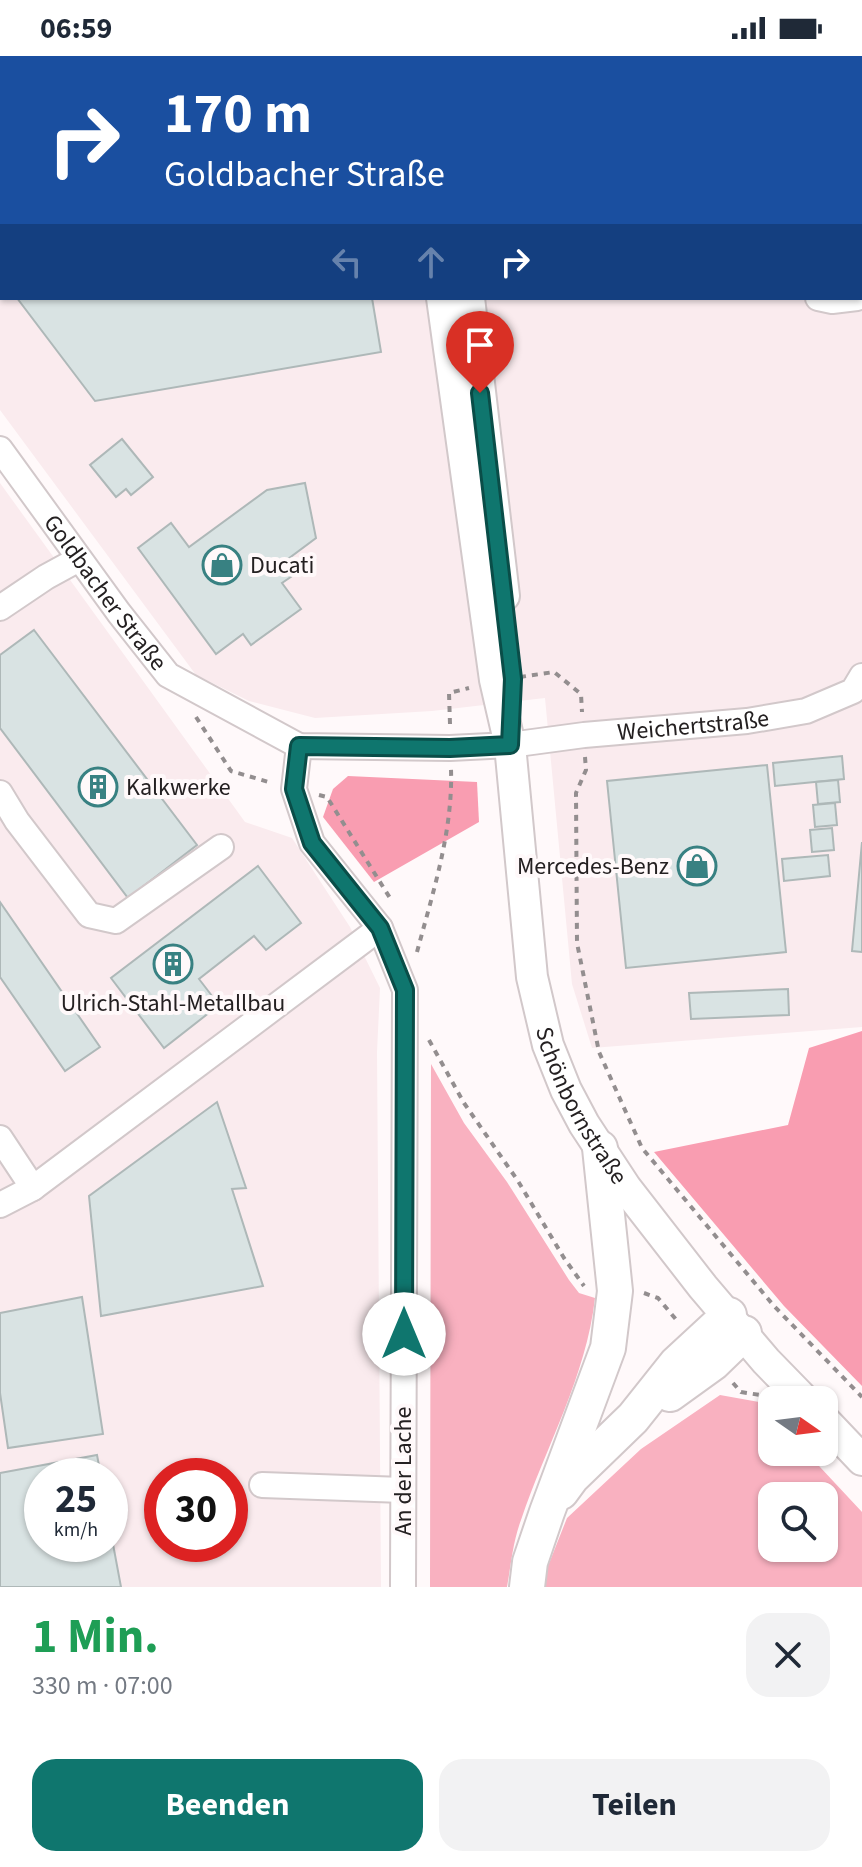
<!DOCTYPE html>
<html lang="de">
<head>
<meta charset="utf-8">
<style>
  :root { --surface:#fff; --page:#f2f2f3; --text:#1f2937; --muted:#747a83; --accent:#0f766e }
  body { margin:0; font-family:"Source Sans 3",sans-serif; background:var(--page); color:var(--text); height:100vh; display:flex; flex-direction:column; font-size:30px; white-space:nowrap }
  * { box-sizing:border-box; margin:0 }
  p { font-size:26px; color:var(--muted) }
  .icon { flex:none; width:44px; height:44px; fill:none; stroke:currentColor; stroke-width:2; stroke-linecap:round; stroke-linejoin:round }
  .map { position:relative; height:1531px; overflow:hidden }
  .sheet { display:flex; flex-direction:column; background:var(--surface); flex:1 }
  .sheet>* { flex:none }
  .banner { position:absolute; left:0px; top:0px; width:862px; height:244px; box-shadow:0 2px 6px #0004; background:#1a4fa0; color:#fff; overflow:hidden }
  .needle { width:52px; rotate:104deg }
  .buttons { position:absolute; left:758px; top:1330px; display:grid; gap:16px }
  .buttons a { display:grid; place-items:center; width:80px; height:80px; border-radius:16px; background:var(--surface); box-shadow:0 2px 6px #0004; font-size:40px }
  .speed { position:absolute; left:24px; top:1402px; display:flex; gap:16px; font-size:40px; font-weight:700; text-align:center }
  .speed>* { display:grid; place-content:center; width:104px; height:104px; border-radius:50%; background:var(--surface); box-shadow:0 2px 6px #0004; line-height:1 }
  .speed small { font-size:20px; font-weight:400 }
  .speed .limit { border:12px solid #d22; background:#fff; color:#111 }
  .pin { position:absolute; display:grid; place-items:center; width:68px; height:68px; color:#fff; margin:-82px -34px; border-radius:50% 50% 50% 0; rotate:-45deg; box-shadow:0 0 8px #0007 }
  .pin .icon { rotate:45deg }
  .me { position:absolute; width:88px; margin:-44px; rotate:0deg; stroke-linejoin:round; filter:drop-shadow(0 0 6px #0008) }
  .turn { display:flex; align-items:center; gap:28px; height:168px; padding:0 32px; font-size:36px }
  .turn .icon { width:104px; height:104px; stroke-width:2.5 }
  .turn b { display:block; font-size:56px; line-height:68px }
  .lanes { display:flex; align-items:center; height:76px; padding:0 32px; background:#0003; justify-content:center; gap:40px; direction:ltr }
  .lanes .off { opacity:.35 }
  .round { display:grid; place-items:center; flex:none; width:84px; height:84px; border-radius:24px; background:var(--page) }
  .headline { display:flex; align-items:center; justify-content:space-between; height:136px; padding:0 32px }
  h1 { font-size:48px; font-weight:700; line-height:60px; color:#1e9e55 }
  .cta { display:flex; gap:16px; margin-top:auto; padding:16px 32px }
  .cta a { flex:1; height:92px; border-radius:24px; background:var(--accent); color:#fff; font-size:32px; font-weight:700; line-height:92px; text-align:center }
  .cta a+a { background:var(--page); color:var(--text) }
  .status { display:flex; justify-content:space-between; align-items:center; height:56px; padding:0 40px; background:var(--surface); direction:ltr }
  .status svg { height:22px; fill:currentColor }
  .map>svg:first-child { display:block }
</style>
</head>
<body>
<div class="status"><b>06:59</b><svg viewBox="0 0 49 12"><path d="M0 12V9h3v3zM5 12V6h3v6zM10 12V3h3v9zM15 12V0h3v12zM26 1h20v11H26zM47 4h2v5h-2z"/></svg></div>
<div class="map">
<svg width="862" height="1531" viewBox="0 0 862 1531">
  <rect width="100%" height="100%" fill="#fff9fa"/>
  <g fill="#faebee" fill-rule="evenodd">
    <path d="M 0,0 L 862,0 L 862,971 L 592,992 L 572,928 L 545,642 L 432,655 L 315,662 L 249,645 L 196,619 L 0,354 ZM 2,2 L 860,2 L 860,242 L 2,242 Z"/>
    <path d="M 0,427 L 245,766 L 292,782 L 350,871 L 380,932 L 377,996 L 381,1531 L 0,1531 ZM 42,1420 L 110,1420 L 110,1488 L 42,1488 ZM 162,1420 L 230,1420 L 230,1488 L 162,1488 Z"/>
  </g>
  <g fill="#f9b1c0" fill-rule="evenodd">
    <path d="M 431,1008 L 464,1067 L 507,1126 L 569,1224 L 579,1237 L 595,1242 C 586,1321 546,1390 521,1464 C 513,1485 511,1509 507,1531 L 430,1531 Z"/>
    <path d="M 720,1339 L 759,1346 L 772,1360 L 772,1396 L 806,1396 L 862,1456 L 862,1531 L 544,1531 L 548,1510 L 567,1462 L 641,1393 ZM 772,1440 L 824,1440 L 824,1492 L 772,1492 Z"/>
  </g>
  <g fill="#f99db1">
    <path d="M 348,720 L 477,726 L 479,766 L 374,826 L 323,761 L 333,733 Z"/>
    <path d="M 862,975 L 862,1330 L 784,1250 L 654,1096 L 788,1069 L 809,992 Z"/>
  </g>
  <g fill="#d9e3e3" stroke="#aeb8b8" stroke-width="2">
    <path d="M 510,0 L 679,0 L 680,2 L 511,2 Z"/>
    <path d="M 17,242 L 372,242 L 381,296 L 95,345 Z"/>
    <path d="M 122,383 L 153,421 L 131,439 L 126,433 L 116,441 L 90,409 Z"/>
    <path d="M 305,427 L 316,482 L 288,503 L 298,516 L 282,527 L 301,553 L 251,589 L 243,578 L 216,598 L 138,492 L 171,467 L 189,491 L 267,434 Z"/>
    <path d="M 34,574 L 197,789 L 128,842 L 0,672 L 0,599 Z"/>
    <path d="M 842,700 L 844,723 L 775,730 L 773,707 Z"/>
    <path d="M 767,709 L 786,896 L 626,912 L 607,725 Z"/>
    <path d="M 838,724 L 840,746 L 818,748 L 816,726 Z"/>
    <path d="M 835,747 L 837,769 L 815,771 L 813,749 Z"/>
    <path d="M 832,772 L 834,794 L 812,796 L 810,774 Z"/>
    <path d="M 862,786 L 862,896 L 852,895 Z"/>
    <path d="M 828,799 L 830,820 L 784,825 L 782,803 Z"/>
    <path d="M 258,810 L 301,867 L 266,894 L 254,880 L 199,923 L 219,949 L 164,992 L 111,922 Z"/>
    <path d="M 0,846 L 100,991 L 65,1015 L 0,921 Z"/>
    <path d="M 788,933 L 789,959 L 691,963 L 689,937 Z"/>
    <path d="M 217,1046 L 246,1132 L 232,1133 L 263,1230 L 101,1260 L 89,1140 Z"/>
    <path d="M 82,1241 L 103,1378 L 8,1392 L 0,1337 L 0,1257 Z"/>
    <path d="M 97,1399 L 101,1420 L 42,1420 L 42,1488 L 110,1488 L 110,1472 L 121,1531 L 0,1531 L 0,1417 Z"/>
  </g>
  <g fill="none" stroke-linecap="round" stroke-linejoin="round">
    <defs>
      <g id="minor">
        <path d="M 395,0 L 395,2"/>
        <path d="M 495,0 L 495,2"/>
        <path d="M 860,7 L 862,36"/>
        <path d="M 0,164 L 2,162"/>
        <path d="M 818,242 L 832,245 L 857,242"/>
        <path id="s1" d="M 0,393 L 119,557 L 168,619 L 299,690 L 450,692 L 510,689 L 584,679 L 747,665 L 806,655 L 853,635 L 862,620"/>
        <path d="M 0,552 L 46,521 L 79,503"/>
        <path d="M 299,690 L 294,733 L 312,787 L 380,872 L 405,934 L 403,1531"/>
        <path d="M 0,737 L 17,765 L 89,859 L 116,865 L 221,791"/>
        <path d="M 0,1082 L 33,1132"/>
        <path d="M 0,1149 L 33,1132 L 380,872"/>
        <path d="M 262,1429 L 403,1434"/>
      </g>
      <g id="major">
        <path d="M 414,0 L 415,2"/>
        <path d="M 442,0 L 442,2"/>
        <path id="s2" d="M 442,242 L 495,624 L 510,689 L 532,921 L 548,989 L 566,1034 L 584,1068 L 626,1132 L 703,1231 L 766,1305 L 804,1344"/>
        <path d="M 469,242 L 504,540"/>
        <path d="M 824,1364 L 862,1404"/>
      </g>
      <g id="highway">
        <path d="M 670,1338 L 713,1307 L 744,1277"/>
        <path d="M 561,1436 L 572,1421 L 633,1362 L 676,1308 L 729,1259"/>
        <path d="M 527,1531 L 530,1506 L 547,1456 L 608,1292 L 615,1235 L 600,1092"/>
      </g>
    </defs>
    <use href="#minor" stroke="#d2c8ca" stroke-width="28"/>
    <use href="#major" stroke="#d2c8ca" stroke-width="34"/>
    <use href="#highway" stroke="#d2c8ca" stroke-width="38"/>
    <g stroke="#938e8f" stroke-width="4" stroke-dasharray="6 6" stroke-linecap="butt">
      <path d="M 520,621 L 554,616 L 581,638 L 582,656"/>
      <path d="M 196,661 L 231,715 L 272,727"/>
      <path d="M 450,668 L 449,637 L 469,632"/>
      <path d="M 585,701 L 586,714 L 576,737 L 577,887 L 599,996 L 642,1092 L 774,1250 L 862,1341"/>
      <path d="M 319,739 L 327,741 L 390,842"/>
      <path d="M 417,896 C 433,836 453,775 451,713"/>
      <path d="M 429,984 L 464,1047 L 518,1125 L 564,1202 L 584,1230"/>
      <path d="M 644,1237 L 658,1242 L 679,1267"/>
      <path d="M 733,1327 L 741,1336 L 760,1339"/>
    </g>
    <use href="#minor" stroke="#fff" stroke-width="24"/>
    <use href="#major" stroke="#fff" stroke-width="30"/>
    <use href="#highway" stroke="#fff" stroke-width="34"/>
  </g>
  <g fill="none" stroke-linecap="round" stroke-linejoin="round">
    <defs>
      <path id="route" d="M 404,1278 L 405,934 L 380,872 L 312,787 L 294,733 L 299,690 L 450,692 L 510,689 L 513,623 L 480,337"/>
    </defs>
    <use href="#route" stroke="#0a4d48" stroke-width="20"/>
    <use href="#route" stroke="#0f766e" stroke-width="14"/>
  </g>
  <defs>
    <symbol id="shop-ring" viewBox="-11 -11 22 22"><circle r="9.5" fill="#fff9fa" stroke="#388182" stroke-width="1.5"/><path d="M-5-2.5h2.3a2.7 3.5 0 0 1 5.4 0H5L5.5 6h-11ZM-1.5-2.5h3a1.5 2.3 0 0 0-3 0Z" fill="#388182"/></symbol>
    <symbol id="building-ring" viewBox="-11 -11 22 22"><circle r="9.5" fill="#fff9fa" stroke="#388182" stroke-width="1.5"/><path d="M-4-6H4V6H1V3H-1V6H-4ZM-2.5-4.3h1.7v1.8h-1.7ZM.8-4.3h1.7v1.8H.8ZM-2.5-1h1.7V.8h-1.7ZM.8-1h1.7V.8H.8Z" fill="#388182"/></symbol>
  </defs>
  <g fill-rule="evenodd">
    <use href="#shop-ring" x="200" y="487" width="44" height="44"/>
    <use href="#building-ring" x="76" y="709" width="44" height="44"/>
    <use href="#shop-ring" x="675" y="788" width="44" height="44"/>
    <use href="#building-ring" x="151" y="886" width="44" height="44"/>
  </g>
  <g text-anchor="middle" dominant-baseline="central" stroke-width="8" stroke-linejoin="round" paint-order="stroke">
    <g font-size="24" fill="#242021" stroke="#fff9fa" text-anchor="start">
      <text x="250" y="509">Ducati</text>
      <text x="126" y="731">Kalkwerke</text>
      <text x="669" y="810" text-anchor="end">Mercedes-Benz</text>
      <text x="173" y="947" text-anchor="middle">Ulrich-Stahl-Metallbau</text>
    </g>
    <g font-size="24" fill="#242021" stroke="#fff9fa">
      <text stroke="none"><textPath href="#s1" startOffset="178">Goldbacher Straße</textPath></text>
      <text stroke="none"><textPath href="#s1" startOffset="826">Weichertstraße</textPath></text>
      <text stroke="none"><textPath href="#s2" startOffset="824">Schönbornstraße</textPath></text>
      <text transform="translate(403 1415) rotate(-90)">An der Lache</text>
    </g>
  </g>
</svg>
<div class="buttons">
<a><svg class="needle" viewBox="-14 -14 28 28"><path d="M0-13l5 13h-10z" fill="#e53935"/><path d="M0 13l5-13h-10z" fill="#747a83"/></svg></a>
<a><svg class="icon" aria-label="search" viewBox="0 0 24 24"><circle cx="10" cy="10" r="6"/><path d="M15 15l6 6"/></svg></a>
</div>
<div class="speed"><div>25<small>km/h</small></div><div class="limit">30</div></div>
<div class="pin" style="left:480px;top:337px;background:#d93025"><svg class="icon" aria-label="arrive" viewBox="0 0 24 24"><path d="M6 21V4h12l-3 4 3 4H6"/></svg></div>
<svg class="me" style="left:404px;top:1278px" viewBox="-20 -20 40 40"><circle r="19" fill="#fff"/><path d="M0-13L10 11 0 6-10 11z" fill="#0f766e"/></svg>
<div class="banner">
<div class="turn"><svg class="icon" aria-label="right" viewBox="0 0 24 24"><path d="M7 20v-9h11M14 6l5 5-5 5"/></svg><div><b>170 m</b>Goldbacher Straße</div></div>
<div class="lanes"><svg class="icon off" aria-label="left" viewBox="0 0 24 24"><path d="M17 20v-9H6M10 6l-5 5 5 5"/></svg><svg class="icon off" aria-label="ahead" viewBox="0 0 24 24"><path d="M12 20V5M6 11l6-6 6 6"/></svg><svg class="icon" aria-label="right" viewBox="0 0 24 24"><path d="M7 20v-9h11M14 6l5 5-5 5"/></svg></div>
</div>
</div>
<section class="sheet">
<div class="headline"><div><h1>1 Min.</h1><p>330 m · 07:00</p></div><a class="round"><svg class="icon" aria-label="close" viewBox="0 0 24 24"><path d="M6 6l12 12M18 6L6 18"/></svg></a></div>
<div class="cta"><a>Beenden</a><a>Teilen</a></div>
</section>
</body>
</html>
